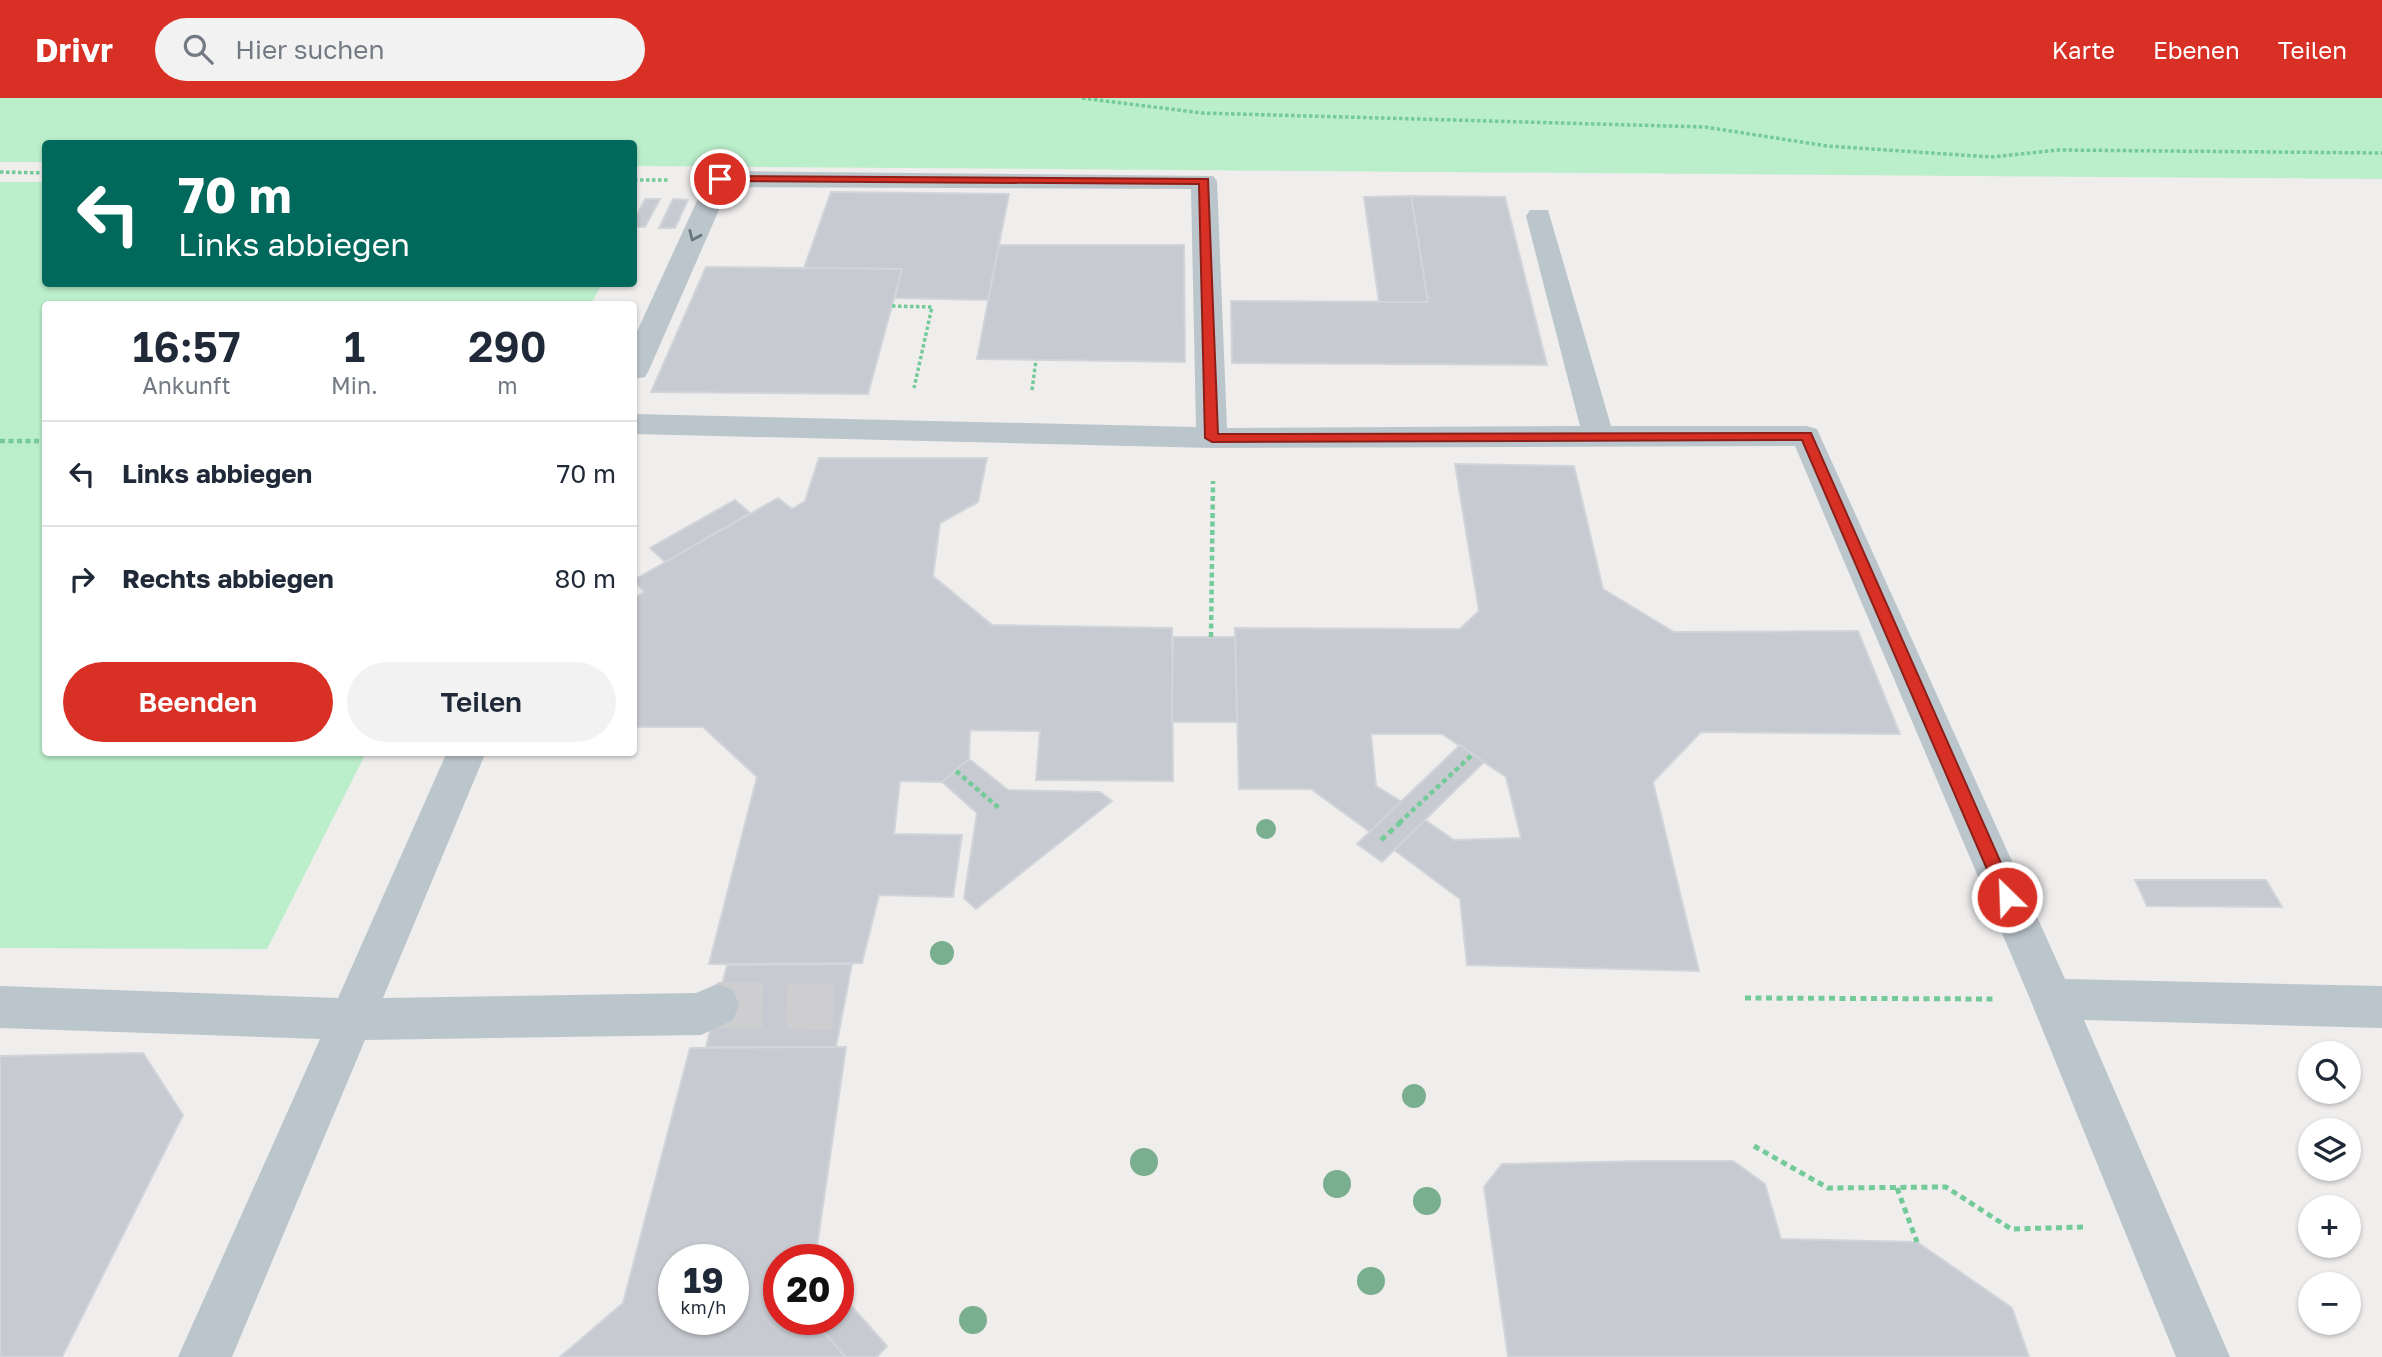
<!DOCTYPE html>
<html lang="de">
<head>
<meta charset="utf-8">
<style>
  :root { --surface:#fff; --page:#f2f2f3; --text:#1f2937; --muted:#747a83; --line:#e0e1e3; --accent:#d93025 }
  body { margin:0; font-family:"Golos Text",sans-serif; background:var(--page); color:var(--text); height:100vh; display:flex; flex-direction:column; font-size:26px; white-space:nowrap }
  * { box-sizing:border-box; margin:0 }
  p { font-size:23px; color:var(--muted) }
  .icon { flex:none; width:38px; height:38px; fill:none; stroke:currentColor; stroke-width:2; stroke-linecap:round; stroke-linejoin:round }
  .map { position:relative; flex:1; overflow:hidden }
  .side { position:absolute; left:42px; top:203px; width:595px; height:455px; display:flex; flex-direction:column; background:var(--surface); border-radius:7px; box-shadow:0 2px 5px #0004 }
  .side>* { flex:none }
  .banner { position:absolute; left:42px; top:42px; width:595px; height:147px; border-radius:7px; box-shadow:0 2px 5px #0004; background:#00695c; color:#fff; overflow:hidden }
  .buttons { position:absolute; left:2298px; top:943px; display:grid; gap:14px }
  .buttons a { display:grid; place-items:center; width:63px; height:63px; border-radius:50%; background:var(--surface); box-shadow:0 2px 5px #0004; font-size:35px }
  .speed { position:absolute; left:658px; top:1146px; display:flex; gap:14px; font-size:35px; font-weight:700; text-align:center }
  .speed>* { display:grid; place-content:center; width:91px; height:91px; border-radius:50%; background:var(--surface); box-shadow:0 2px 5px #0004; line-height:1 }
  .speed small { font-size:18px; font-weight:400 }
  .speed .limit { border:10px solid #d22; background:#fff; color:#111 }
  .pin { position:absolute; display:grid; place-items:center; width:60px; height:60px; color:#fff; margin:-30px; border:4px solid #fff; border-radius:50%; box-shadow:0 2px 7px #0007 }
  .me { position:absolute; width:77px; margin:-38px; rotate:336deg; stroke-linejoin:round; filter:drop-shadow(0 0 5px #0008) }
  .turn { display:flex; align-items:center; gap:24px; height:147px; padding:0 21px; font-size:32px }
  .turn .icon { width:91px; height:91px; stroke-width:2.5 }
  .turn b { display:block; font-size:49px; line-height:60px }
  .eta { display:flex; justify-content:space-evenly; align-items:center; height:119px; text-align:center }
  .eta b { font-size:42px; font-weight:600; line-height:49px }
  .action { display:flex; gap:14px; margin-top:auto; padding:14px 21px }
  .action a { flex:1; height:80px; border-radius:42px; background:var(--accent); color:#fff; font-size:28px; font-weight:600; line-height:80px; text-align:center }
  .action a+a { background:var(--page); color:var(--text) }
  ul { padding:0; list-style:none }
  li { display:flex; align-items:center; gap:21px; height:105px; padding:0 21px; border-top:2px solid var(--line) }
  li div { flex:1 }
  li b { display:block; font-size:26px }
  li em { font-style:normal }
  header { display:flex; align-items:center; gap:42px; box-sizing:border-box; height:98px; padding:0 35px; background:var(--accent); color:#fff }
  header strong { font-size:33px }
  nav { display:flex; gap:38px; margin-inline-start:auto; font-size:24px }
  .search { width:490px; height:63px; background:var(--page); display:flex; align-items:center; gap:18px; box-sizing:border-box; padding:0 24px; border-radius:38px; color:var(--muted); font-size:26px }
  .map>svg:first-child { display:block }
</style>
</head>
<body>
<header>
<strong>Drivr</strong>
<div class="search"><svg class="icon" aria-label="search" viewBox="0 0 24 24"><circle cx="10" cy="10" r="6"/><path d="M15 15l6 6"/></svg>Hier suchen</div>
<nav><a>Karte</a><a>Ebenen</a><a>Teilen</a></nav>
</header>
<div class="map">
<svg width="2382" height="1259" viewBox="0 0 2382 1259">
  <rect width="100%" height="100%" fill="#f0eded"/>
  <g fill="#bbeecb">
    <path d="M 0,0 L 2382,0 L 2382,81 L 634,68 L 634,46 L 46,46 L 45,64 L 0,64 Z"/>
    <path d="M 0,84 L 45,84 L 46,186 L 602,186 L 591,206 L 46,206 L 46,654 L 366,655 L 267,851 L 0,850 Z"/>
  </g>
  <g fill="#c7cad0" stroke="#d1d4d9" stroke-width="2" fill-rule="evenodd">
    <path d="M 831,94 L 1009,96 L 988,202 L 895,200 L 902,171 L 804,170 Z"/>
    <path d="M 1411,98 L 1505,99 L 1547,267 L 1232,265 L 1231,203 L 1428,204 Z"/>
    <path d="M 1411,98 L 1428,204 L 1379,204 L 1364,99 Z"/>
    <path d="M 645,101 L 660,101 L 645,129 L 634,129 L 634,123 Z"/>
    <path d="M 673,101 L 688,102 L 675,130 L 659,130 Z"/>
    <path d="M 999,147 L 1184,147 L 1185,264 L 977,261 Z"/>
    <path d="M 706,169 L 902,171 L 868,296 L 651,294 Z"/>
    <path d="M 819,360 L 987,360 L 978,404 L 940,425 L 933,478 L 992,527 L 1172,530 L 1173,683 L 1036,682 L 1040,633 L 970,632 L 969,661 L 942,684 L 900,683 L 894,736 L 962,737 L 953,799 L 879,797 L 862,865 L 709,866 L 757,679 L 703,629 L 634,629 L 634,501 L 644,494 L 634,482 L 778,400 L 792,411 L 805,403 Z"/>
    <path d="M 1455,366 L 1574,368 L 1603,491 L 1674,534 L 1858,533 L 1900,636 L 1701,634 L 1653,684 L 1699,873 L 1467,867 L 1460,801 L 1394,752 L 1425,722 L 1454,742 L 1521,740 L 1506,679 L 1442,636 L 1371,636 L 1376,688 L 1402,704 L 1370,734 L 1311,691 L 1239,691 L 1235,530 L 1460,531 L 1479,513 Z"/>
    <path d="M 735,402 L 750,415 L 665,464 L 650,450 Z"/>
    <path d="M 1173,539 L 1235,539 L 1237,624 L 1172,624 Z"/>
    <path d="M 1460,647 L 1484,664 L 1394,752 L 1382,764 L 1357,746 Z"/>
    <path d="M 969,661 L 1008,692 L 1100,694 L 1112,703 L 976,811 L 964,800 L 977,715 L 942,684 Z"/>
    <path d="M 2135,782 L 2266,782 L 2282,809 L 2147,808 Z"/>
    <path d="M 852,866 L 836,949 L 706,949 L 727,867 Z"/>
    <path d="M 846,949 L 815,1162 L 779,1162 L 779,1222 L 814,1222 L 845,1259 L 560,1259 L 623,1205 L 690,950 ZM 674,1162 L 733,1162 L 733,1222 L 674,1222 Z"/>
    <path d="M 143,955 L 183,1017 L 62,1259 L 0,1259 L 0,958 Z"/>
    <path d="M 1648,1063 L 1733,1063 L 1765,1086 L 1781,1141 L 1917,1144 L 2012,1210 L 2029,1259 L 1508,1259 L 1484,1089 L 1502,1066 Z"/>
    <path d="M 847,1203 L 887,1248 L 877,1259 L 846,1259 L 820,1230 L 828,1222 L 838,1222 L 838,1212 Z"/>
  </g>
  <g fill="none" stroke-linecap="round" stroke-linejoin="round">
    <path stroke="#ceced0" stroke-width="46" stroke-dasharray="46 24" stroke-linecap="butt" d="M 717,907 L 845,909"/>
    <g stroke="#74cb99" stroke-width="3.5" stroke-dasharray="3.5 2.5" stroke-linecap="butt">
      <path d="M 1082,0 L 1202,15 L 1705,29 L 1827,48 L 1991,59 L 2059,52 L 2382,55"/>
      <path d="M 0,74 L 46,75"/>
      <path d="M 634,82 L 670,82"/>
      <path d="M 892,208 L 932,209 L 914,290"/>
      <path d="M 1032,292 L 1036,262"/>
    </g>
    <g stroke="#74cb99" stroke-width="4.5" stroke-dasharray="5 3.5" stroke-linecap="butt">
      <path d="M 0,343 L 46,343"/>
      <path d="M 1211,539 L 1213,383"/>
      <path d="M 956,673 L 999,710"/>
      <path d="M 1399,725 L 1473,656"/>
    </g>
    <g stroke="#74cb99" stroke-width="5" stroke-dasharray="6 4.5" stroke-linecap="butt">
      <path d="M 1381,742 L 1401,724"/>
      <path d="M 1745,900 L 1993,901"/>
      <path d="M 1754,1048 L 1828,1090 L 1946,1089 L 2011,1131 L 2086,1129"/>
      <path d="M 1897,1090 L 1917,1144"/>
    </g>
    <g fill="#bbc6cc" fill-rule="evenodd">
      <path d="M 720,73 L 1213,78 L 1217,83 L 1227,330 L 1580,328 L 1526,118 L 1530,112 L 1548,112 L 1611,328 L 1806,328 L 1817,331 L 2065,881 L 2382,888 L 2382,930 L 2084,922 L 2230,1259 L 2176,1259 L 2030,901 L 1795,348 L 1212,350 L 634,336 L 634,316 L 1196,329 L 1191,91 L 729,89 L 649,272 L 645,279 L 634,281 L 634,240 L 707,81 L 711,76 Z"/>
      <path d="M 447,654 L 486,654 L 383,900 L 696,895 L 717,886 L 733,892 L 739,907 L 733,922 L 701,937 L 365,942 L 232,1259 L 178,1259 L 320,941 L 0,930 L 0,888 L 338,900 Z"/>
    </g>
  </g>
  <g fill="#79ae8e">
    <circle cx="1266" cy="731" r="10"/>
    <circle cx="942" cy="855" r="12"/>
    <circle cx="1414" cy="998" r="12"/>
    <circle cx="1144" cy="1064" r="14"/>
    <circle cx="1337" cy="1086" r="14"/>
    <circle cx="1427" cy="1103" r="14"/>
    <circle cx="1371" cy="1183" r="14"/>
    <circle cx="973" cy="1222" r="14"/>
  </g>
  <defs><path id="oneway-chevron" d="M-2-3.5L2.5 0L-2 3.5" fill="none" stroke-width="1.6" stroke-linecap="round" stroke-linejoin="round" transform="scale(1.75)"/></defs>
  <use stroke="#69757c" href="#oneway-chevron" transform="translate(694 138) rotate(114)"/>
  <path fill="#d93025" stroke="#8d1f18" stroke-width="2" d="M 720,78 L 1208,81 L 1218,336 L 1811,335 L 2016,799 L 2014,804 L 2001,804 L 1999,799 L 1802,342 L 1212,344 L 1205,340 L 1199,86 L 716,83 L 715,81 Z"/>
</svg>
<div class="buttons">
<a><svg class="icon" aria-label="search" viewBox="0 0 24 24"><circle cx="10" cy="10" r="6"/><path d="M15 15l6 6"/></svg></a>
<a><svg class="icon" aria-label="layers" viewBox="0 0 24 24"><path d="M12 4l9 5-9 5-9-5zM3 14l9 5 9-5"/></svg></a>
<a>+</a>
<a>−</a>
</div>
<div class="speed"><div>19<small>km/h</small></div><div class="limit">20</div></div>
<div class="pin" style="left:720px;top:81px;background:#d93025"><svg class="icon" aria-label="arrive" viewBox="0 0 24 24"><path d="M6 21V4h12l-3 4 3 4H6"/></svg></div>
<svg class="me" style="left:2007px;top:799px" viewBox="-20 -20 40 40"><circle r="17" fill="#d93025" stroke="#fff" stroke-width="3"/><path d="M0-11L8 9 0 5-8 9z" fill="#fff"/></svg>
<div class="banner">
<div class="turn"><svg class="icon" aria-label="left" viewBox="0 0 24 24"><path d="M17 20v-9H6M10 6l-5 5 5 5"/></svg><div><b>70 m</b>Links abbiegen</div></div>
</div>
<section class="side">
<div class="eta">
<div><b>16:57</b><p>Ankunft</p></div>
<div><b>1</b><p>Min.</p></div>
<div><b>290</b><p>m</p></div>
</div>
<ul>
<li><svg class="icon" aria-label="left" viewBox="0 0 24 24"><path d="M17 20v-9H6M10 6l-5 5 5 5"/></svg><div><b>Links abbiegen</b></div><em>70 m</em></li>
<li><svg class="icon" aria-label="right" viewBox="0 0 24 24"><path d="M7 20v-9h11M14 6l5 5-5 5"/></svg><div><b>Rechts abbiegen</b></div><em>80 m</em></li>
</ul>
<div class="action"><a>Beenden</a><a>Teilen</a></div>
</section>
</div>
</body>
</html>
